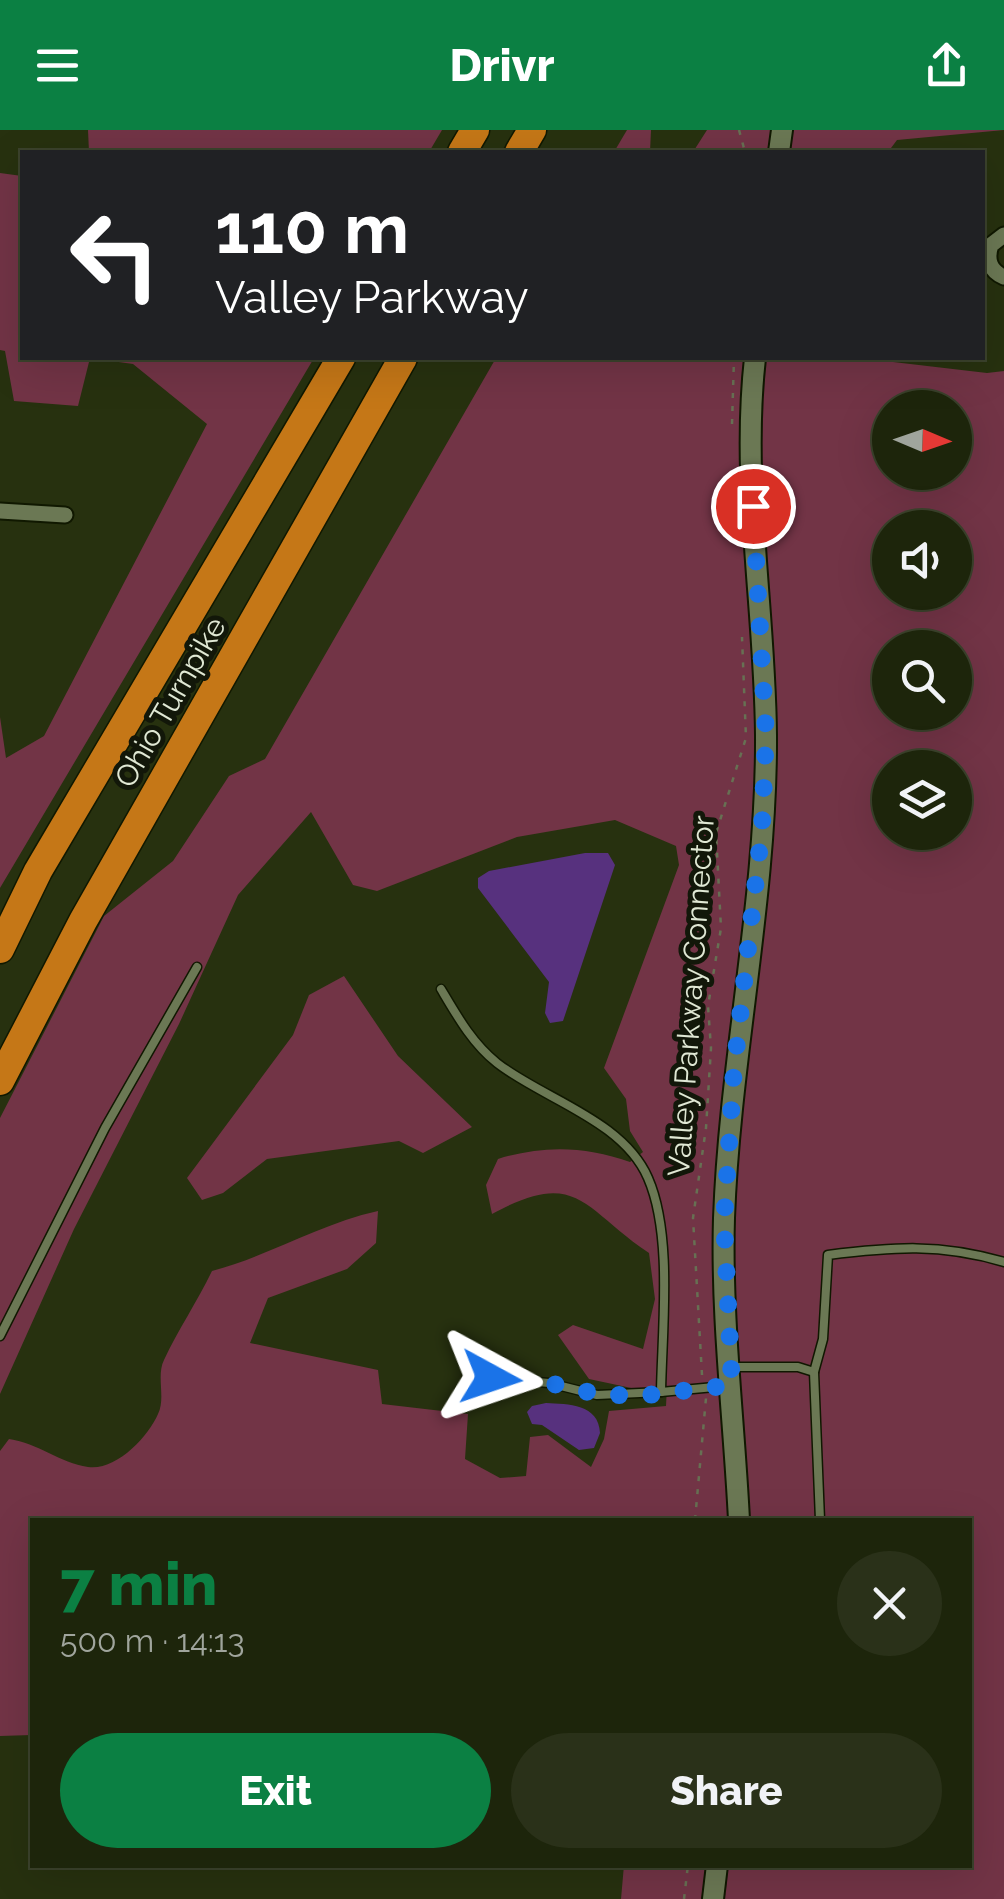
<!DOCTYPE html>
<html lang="en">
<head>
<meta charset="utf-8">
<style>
  :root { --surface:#1d250b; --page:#2a3119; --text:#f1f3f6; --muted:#a0a59d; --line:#3b422c; --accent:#0b8043 }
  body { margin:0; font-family:Raleway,sans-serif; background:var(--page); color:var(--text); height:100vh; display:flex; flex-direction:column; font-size:38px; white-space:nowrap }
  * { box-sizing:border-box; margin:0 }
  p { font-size:32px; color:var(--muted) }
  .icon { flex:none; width:55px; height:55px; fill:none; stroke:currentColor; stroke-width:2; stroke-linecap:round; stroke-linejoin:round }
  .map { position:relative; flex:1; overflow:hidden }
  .panel { position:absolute; left:30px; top:1388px; width:942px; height:350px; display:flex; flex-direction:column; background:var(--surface); border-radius:0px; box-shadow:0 10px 40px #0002,0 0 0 2px var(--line) }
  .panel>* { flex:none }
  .top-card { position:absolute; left:20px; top:20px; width:965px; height:210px; border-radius:0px; box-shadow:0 10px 40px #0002,0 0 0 2px var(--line); background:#202124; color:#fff; overflow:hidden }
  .needle { width:65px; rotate:92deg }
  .controls { position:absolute; left:872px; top:260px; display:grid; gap:20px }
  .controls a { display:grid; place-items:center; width:100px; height:100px; border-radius:50%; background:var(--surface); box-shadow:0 10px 40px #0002,0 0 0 2px var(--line); font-size:50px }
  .pin { position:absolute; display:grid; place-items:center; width:85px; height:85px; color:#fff; margin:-42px; border:5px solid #fff; border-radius:50%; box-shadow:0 2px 10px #0007 }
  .me { position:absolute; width:110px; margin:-55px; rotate:95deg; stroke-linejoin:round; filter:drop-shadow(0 0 8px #0008) }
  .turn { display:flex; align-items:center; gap:35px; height:210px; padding:0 30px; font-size:45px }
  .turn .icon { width:130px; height:130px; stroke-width:2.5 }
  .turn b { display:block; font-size:70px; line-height:85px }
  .round { display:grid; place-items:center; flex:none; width:105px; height:105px; border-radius:52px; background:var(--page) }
  .headline { display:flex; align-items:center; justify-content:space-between; height:170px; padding:0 30px }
  h1 { font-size:60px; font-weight:800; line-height:75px; color:var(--accent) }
  .primary-button { display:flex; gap:20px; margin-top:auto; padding:20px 30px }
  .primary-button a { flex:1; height:115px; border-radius:60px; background:var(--accent); color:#fff; font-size:40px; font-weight:800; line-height:115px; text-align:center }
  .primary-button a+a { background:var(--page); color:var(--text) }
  header { display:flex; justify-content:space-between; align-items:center; height:130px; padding:0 30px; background:var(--accent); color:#fff; font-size:45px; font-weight:800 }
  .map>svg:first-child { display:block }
</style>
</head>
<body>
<header><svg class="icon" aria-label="menu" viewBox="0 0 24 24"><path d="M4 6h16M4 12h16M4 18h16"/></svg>Drivr<svg class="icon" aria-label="share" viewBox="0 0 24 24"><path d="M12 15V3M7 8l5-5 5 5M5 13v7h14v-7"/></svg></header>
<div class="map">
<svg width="1004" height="1769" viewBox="0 0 1004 1769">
  <rect width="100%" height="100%" fill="#27310f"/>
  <g fill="#723446" fill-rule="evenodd">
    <path d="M 88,0 L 442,0 L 429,22 L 89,22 Z"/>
    <path d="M 627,0 L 651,0 L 650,22 L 614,22 Z"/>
    <path d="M 707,0 L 1004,0 L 897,10 L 888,22 L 693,22 Z"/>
    <path d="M 0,43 L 22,46 L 22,228 L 314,228 L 0,758 L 0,587 L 6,628 L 44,606 L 207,294 L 133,234 L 90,228 L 78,276 L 14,271 L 5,221 L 0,220 Z"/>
    <path d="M 496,228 L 859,228 L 987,243 L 1004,241 L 1004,1769 L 621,1769 L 624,1735 L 970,1735 L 970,1390 L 32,1390 L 32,1605 L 0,1606 L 0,1321 L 9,1309 C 38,1313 60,1333 88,1337 C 116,1341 148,1307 158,1284 C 166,1268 156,1246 164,1230 C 178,1200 197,1172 212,1141 C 269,1126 319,1094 378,1081 L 376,1113 L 347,1139 L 268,1168 L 250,1213 L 378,1240 L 382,1274 L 468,1284 L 465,1329 L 500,1348 L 526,1346 L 530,1307 L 548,1305 L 591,1337 L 604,1309 L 609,1281 L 666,1276 L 667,1256 L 636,1259 L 589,1249 L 558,1205 L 573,1195 L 643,1219 L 655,1169 L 649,1123 C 582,1078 578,1037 492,1084 L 486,1055 L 498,1029 C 543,1015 585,1016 630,1032 L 643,1022 L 630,1001 L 626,969 L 604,938 L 679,735 L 676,716 L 615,690 L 517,707 L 377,761 L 353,755 L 311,682 L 238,765 L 179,894 L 74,1099 L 0,1264 L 0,988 L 104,786 L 173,731 L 229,646 L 265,629 ZM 890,278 L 955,278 L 955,342 L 890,342 ZM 890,398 L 955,398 L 955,462 L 890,462 ZM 890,518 L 955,518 L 955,582 L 890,582 ZM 890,638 L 955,638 L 955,702 L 890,702 Z"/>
    <path d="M 344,846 L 398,926 L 472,997 L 423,1023 L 399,1011 L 267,1029 L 223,1063 L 202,1070 L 187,1048 L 293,905 L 309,865 Z"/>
  </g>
  <g fill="#57317e">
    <path d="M 585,723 L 608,723 L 615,735 L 563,891 L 550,893 L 545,883 L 549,852 L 478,758 L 478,748 L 489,741 Z"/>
    <path d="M 546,1273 C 568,1274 599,1274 600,1303 L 594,1318 L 579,1320 L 542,1295 L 532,1294 L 527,1282 L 532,1276 Z"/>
  </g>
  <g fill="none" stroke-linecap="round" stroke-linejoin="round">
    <defs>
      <g id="lane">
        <path d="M 441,859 C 457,886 472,913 497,933 C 543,969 623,990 648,1048 C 673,1105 662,1200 661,1262 L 725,1256"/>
        <path d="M 0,1206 L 105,998 L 197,837"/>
        <path d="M 731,1237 L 798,1237 L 814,1242 L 823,1209 L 828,1125 C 893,1117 940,1113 1004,1132"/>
        <path d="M 814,1242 L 820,1390"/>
        <path d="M 491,1248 L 549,1253 L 597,1265 L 661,1262"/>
      </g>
      <g id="street">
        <path d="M 1004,105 L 991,115 C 986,130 990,141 1004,147"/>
        <path d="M 0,381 L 65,385"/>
      </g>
      <g id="secondary">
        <path d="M 779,22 L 782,0"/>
        <path d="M 739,1390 C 734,1290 721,1187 724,1088 C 730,926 767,767 766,605 C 765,479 741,353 755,228"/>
        <path d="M 713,1769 L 717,1735"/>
      </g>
      <g id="highway">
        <path d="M 462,22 L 475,0"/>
        <path d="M 519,22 L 532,0"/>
        <path d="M 0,819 L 38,741 L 341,228"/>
        <path d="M 0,951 L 83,791 L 403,228"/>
      </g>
    </defs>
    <use href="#lane" stroke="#101800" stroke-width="11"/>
    <use href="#street" stroke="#101800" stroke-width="19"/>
    <use href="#secondary" stroke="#101800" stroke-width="24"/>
    <use href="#highway" stroke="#101800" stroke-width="31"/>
    <g stroke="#677053" stroke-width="2.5" stroke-dasharray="5 8" stroke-linecap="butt">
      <path d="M 739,0 L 745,22"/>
      <path d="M 732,294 L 734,228"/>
      <path d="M 702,1245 L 693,1088 L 706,998 L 711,918 L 708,876 L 721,798 L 716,703 L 746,608 L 742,507"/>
      <path d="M 695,1390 L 706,1268"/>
      <path d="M 684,1769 L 688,1735"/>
    </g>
    <use href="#lane" stroke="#6b7854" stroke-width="8"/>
    <use href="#street" stroke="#6b7854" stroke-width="15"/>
    <use href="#secondary" stroke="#6b7854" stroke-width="20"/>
    <use href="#highway" stroke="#c57717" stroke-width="28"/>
  </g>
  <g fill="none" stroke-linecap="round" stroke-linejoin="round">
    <path stroke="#1a73e8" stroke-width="18" stroke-dasharray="0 32.4" d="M 491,1248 L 549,1253 L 597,1264 L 639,1266 L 732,1255 L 724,1091 L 734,939 L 762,698 L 766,604 L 753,376"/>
  </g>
  <g text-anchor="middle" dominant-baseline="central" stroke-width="10" stroke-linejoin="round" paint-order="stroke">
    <g font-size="30" fill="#e0e8d4" stroke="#121709">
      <text transform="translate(170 572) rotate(-60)">Ohio Turnpike</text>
      <text transform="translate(691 866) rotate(-86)">Valley Parkway Connector</text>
    </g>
  </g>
</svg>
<div class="controls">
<a><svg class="needle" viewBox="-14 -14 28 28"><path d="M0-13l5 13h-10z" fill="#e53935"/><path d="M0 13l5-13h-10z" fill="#a0a59d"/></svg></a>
<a><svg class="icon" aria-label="sound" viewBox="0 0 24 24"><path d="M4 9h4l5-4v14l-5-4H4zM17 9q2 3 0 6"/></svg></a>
<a><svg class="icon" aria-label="search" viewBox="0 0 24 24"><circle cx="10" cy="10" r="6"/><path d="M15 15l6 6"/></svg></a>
<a><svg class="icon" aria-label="layers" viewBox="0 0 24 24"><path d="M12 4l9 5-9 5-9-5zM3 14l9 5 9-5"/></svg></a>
</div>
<div class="pin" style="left:753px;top:376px;background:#d93025"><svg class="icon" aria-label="arrive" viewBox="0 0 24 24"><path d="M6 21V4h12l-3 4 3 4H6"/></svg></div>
<svg class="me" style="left:491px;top:1248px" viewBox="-20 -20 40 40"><path d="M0-17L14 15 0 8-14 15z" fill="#1a73e8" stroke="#fff" stroke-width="4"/></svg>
<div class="top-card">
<div class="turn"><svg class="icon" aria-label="left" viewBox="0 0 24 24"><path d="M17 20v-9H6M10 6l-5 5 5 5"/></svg><div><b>110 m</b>Valley Parkway</div></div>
</div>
<section class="panel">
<div class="headline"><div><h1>7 min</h1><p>500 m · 14:13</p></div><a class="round"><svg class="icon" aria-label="close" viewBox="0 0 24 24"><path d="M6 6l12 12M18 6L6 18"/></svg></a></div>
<div class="primary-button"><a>Exit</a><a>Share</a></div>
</section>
</div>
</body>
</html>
